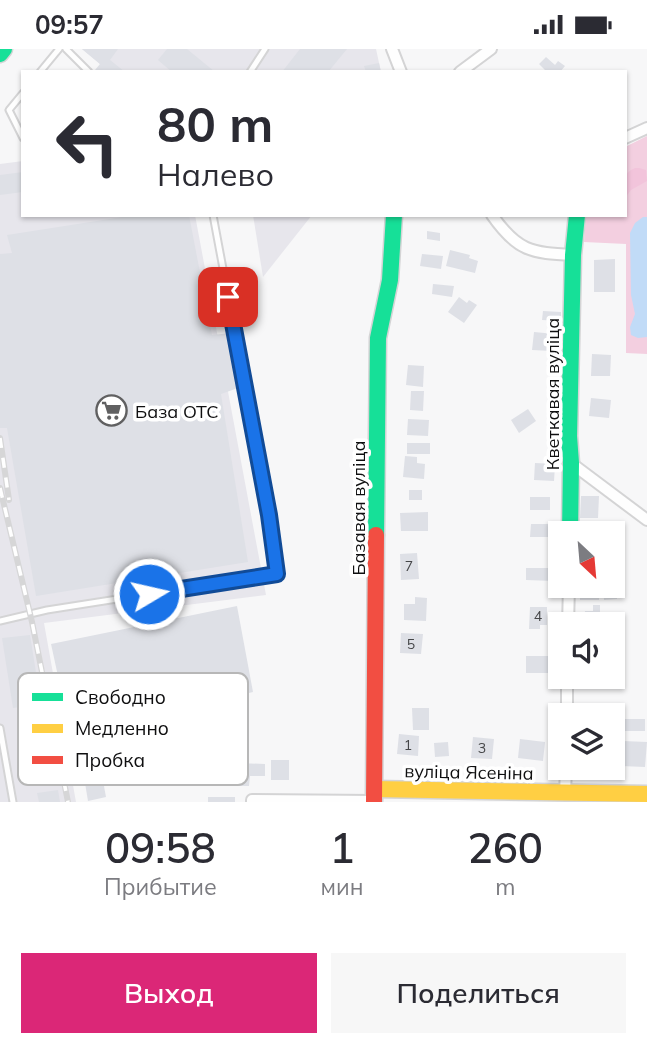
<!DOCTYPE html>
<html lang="ru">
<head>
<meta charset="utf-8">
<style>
  :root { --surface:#fff; --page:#f7f7f7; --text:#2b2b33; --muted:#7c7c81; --accent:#db2777 }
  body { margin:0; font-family:Mulish,sans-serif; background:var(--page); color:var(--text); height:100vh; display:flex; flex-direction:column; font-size:26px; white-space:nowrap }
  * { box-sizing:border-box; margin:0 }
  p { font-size:23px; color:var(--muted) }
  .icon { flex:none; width:38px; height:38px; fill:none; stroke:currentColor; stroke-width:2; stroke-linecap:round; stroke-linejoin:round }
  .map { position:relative; height:753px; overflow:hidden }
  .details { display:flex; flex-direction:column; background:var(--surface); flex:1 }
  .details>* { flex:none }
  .top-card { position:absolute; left:21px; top:21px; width:606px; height:147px; border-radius:0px; box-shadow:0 2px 5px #0004; background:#fff; color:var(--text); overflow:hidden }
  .needle { width:46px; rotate:154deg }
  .fabs { position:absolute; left:548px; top:472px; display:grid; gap:14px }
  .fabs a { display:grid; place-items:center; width:77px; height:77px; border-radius:0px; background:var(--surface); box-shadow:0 2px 5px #0004; font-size:35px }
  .pin { position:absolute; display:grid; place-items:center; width:60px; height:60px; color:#fff; margin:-30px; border-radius:14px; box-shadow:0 4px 10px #0006 }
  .me { position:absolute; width:77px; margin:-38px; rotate:81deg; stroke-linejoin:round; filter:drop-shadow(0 0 5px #0008) }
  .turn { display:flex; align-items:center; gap:24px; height:147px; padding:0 21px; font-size:32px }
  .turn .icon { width:91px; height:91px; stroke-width:2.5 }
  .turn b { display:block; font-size:49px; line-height:60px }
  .eta { display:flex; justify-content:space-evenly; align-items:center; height:119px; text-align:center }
  .eta b { font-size:42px; font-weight:600; line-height:49px }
  .action { display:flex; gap:14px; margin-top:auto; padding:14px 21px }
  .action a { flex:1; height:80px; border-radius:0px; background:var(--accent); color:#fff; font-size:28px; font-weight:600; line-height:80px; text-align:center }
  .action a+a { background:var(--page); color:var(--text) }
  .status { display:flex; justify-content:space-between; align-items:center; height:49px; padding:0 35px; background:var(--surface); direction:ltr }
  .status svg { height:19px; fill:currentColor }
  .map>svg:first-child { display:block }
</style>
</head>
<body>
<div class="status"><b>09:57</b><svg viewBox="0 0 49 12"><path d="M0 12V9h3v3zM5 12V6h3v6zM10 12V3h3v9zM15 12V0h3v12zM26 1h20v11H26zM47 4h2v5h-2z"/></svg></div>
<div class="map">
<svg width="647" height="753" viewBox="0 0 647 753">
  <rect width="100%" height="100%" fill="#f7f7f8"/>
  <g fill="#e7e6ec">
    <path d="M 82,0 L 376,0 L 381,23 L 98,23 L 100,15 Z"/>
    <path d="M 23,112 L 23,166 L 195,166 L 266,546 L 44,574 L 76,753 L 0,753 L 0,115 Z"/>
    <path d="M 253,166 L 312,166 L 263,228 Z"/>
  </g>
  <path fill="#f3cfe0" d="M 647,87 L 647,305 L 626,304 L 626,195 L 584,193 L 586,166 L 625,166 L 625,98 Z"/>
  <path fill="#f2c4db" d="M 635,119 L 639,119 L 646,121 L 647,132 L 631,141 L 625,149 L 625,126 L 631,121 Z"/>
  <path fill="#c1dbf7" d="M 643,168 L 647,168 L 647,288 L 638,289 L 631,286 L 630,278 L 635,265 L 631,246 L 630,184 L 635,174 Z"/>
  <g fill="#dee0e6">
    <path d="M 82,0 L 118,0 L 110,11 L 125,23 L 98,23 L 95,21 L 100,15 Z"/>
    <path d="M 167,0 L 187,0 L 215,23 L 172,23 L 158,11 Z"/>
    <path d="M 300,0 L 347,0 L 328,23 L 282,23 Z"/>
    <path d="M 546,8 L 555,16 L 558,12 L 565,17 L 560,23 L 547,23 L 539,15 Z"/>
    <path d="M 379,14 L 381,23 L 366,23 L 364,17 Z"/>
    <path d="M 23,123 L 23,143 L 0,146 L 0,126 Z"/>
    <path d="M 135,166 L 189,166 L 212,286 L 231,284 L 238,339 L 221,345 L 248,513 L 36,547 L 7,379 L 0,379 L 0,205 L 12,204 L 7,186 Z"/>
    <path d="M 427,182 L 440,184 L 440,192 L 427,190 Z"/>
    <path d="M 450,201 L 470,206 L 469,209 L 478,212 L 475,224 L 446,217 Z"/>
    <path d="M 422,205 L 443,207 L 441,220 L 420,217 Z"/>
    <path d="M 615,210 L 615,243 L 594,243 L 594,211 Z"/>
    <path d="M 433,235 L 454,237 L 452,248 L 432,245 Z"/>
    <path d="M 459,248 L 467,254 L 469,251 L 477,256 L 464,274 L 448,263 Z"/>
    <path d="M 543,262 L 561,263 L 561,272 L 542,271 Z"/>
    <path d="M 534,283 L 555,285 L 554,290 L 558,291 L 558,296 L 552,295 L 552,302 L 532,301 Z"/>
    <path d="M 592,305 L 611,306 L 610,327 L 591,327 Z"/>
    <path d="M 408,316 L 424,317 L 423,338 L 406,336 Z"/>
    <path d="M 411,342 L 424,342 L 423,362 L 410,361 Z"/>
    <path d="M 591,349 L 611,351 L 609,369 L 589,367 Z"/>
    <path d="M 528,360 L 536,372 L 519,384 L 511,371 Z"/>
    <path d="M 408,370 L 429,371 L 428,387 L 407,386 Z"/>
    <rect x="407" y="394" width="23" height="11"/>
    <path d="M 405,407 L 417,408 L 417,414 L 425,415 L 424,430 L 403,428 Z"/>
    <path d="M 535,414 L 555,415 L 554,432 L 534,431 Z"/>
    <rect x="409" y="441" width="13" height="10"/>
    <path d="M 581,447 L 599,447 L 598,469 L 580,469 Z"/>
    <rect x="530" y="448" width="20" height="13"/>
    <path d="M 428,463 L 428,482 L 401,482 L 400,464 Z"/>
    <path d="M 531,475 L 550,475 L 550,488 L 530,488 Z"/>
    <path d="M 417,504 L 419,530 L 401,531 L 400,505 Z"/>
    <path d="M 526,519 L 553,519 L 553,532 L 526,531 Z"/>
    <rect x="580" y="539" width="19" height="12"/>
    <path d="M 603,540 L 617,540 L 617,550 L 604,551 Z"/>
    <path d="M 415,548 L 427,549 L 426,572 L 404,571 L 404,555 L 415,555 Z"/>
    <path d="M 593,556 L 600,556 L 600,563 L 606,563 L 606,576 L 584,576 L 585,562 L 593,562 Z"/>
    <path d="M 237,557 L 253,643 L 224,650 L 221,632 L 120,648 L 120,662 L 68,673 L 51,595 Z"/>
    <path d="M 530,558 L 547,558 L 547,576 L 540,576 L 540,580 L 529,580 Z"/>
    <path d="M 401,584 L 423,585 L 421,605 L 400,604 Z"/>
    <path d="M 30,586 L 41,655 L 13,659 L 2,589 Z"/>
    <rect x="526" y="607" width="22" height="17"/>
    <path d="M 412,659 L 429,659 L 429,681 L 413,681 Z"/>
    <path d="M 619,670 L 645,670 L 645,682 L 618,682 Z"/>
    <path d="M 399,685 L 419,687 L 418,707 L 397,705 Z"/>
    <path d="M 473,688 L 494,690 L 492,710 L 471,709 Z"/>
    <path d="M 520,690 L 545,693 L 543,712 L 518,709 Z"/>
    <path d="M 623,692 L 647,693 L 645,718 L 621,717 Z"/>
    <path d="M 448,693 L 449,707 L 435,708 L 434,694 Z"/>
    <path d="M 97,699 L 106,748 L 88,752 L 80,704 Z"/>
    <rect x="271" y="711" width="18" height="20"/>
    <path d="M 238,714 L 265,715 L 265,727 L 250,727 L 249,737 L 237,737 Z"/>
    <rect x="591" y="719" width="10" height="9"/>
    <path d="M 58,741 L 60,753 L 39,753 L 37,744 Z"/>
    <rect x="208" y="748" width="27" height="5"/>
  </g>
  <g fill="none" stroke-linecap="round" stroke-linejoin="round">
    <defs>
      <g id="lane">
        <path d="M 66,0 L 89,23"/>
        <path d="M 40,23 L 59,0"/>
        <path d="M 250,23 L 265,0"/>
        <path d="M 23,44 L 9,61 L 23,89"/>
        <path d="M 0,572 L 47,561 L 277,525 L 269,466 L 213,166"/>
        <path d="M 0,679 L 13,753"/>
      </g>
      <g id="street">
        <path d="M 392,0 L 401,23"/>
        <path d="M 460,23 L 491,0"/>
        <path d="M 625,89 L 647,79"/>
        <path d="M 492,166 C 517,202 531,204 573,206"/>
        <path d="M 571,414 L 647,471"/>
        <path d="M 568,576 L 569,537"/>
        <path d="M 567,667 L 567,628"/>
        <path d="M 565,744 L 566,719"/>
        <path d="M 252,753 L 252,751 L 374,752"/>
      </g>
      <g id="fast">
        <path d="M 0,5 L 4,0"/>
        <path d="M 570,485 L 571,414 L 569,387 L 573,206 L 577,166"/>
        <path d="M 376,486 L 378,289 L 390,231 L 394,166"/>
      </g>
      <path id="slow" d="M 375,740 L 647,745"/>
      <path id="jam" d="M 374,753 L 376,486"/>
    </defs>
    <use href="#lane" stroke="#d4d4d5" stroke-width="9"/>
    <use href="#street" stroke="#d4d4d5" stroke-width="14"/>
    <use href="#fast" stroke="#d4d4d5" stroke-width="19"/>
    <use href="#slow" stroke="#d4d4d5" stroke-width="19"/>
    <use href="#jam" stroke="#d4d4d5" stroke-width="19"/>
    <use href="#lane" stroke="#fefefe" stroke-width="5"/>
    <use href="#street" stroke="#fefefe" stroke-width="10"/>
    <use href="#fast" stroke="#16e098" stroke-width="16"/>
    <use href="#slow" stroke="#ffcf43" stroke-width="16"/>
    <use href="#jam" stroke="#f24e42" stroke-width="16"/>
    <defs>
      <g id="rail">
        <path d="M 0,389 L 9,451"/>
        <path d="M 0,439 L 32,573 L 68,753"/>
      </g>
    </defs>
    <use href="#rail" stroke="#d6d6d7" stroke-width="6"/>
    <use href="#rail" stroke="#fff" stroke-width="3.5" stroke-dasharray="10" stroke-linecap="butt"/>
  </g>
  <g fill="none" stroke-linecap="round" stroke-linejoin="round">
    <defs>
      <path id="route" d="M 149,545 L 277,525 L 269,466 L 228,248"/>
    </defs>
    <use href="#route" stroke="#114b97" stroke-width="18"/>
    <use href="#route" stroke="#1a73e8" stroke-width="12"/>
  </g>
  <defs>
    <symbol id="supermarket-ring" viewBox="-11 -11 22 22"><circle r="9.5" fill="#fff" stroke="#606061" stroke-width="1.5"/><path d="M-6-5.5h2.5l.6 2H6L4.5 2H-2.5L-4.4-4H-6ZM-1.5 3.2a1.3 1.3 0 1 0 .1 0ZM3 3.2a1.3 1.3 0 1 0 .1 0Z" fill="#606061"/></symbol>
  </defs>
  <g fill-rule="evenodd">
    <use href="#supermarket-ring" x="94" y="344" width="35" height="35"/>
  </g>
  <g text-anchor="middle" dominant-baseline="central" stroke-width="7" stroke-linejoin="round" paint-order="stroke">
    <g font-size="14" fill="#454648">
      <text x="409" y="517">7</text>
      <text x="538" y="567">4</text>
      <text x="411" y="595">5</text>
      <text x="408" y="696">1</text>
      <text x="482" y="699">3</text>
    </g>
    <g font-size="18" fill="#0f0f10" stroke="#fff">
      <text transform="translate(552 345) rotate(-90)">Кветкавая вуліца</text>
      <text transform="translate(358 459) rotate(-90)">Базавая вуліца</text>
      <text transform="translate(469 723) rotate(1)">вуліца Ясеніна</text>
    </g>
    <g font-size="18" fill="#0f0f10" stroke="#fff" text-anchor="start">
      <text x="135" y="362">База ОТС</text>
    </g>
  </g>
  <rect x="18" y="624" width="230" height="112" rx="10" fill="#fff" stroke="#b7b7b7" stroke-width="2"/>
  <rect x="32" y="644" width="31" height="8" fill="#16e098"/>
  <rect x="32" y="675" width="31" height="9" fill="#ffcf43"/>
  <rect x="32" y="707" width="31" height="8" fill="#f24e42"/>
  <g font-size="19" fill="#0f0f10">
    <text x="75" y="655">Свободно</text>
    <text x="75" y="686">Медленно</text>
    <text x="75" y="718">Пробка</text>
  </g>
</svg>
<div class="fabs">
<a><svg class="needle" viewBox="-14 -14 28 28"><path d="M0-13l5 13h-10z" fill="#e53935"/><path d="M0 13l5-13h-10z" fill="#7c7c81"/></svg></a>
<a><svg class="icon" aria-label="sound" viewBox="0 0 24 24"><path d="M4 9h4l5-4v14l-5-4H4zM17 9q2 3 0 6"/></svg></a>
<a><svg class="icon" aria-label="layers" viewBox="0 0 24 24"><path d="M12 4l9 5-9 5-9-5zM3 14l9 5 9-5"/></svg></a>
</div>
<div class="pin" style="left:228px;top:248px;background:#d93025"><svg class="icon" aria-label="arrive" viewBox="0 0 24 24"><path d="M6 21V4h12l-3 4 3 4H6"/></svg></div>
<svg class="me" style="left:149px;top:545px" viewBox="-20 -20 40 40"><circle r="17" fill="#1a73e8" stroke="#fff" stroke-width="3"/><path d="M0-11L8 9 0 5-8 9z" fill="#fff"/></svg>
<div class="top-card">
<div class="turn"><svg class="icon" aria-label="left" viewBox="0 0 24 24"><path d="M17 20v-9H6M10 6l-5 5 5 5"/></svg><div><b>80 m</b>Налево</div></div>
</div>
</div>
<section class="details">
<div class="eta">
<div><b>09:58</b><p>Прибытие</p></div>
<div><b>1</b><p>мин</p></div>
<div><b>260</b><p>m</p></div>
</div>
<div class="action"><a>Выход</a><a>Поделиться</a></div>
</section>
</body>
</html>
